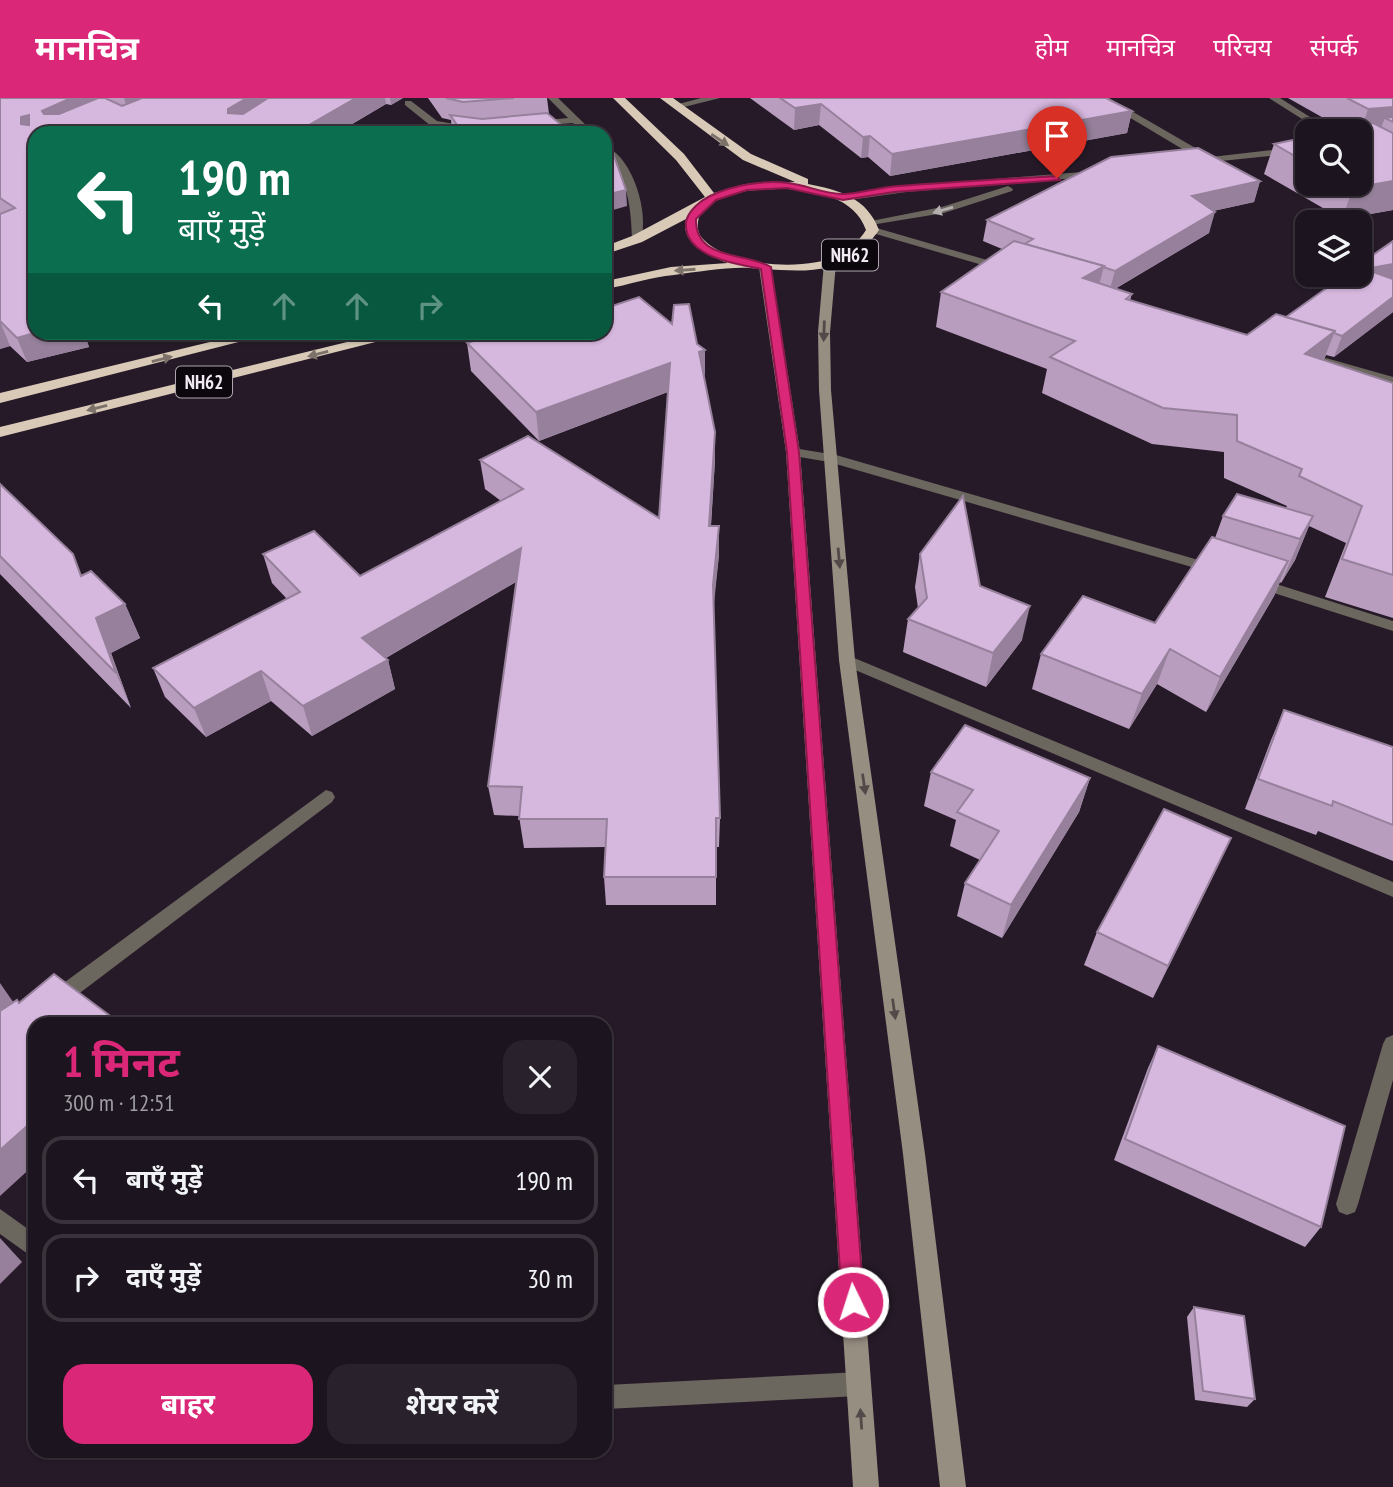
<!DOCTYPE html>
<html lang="hi">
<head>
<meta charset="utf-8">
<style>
  :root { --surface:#1c141e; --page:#29212b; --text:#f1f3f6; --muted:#a09ea4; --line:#3a333c; --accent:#db2777 }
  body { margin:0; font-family:"PT Sans Narrow","Noto Sans Devanagari",sans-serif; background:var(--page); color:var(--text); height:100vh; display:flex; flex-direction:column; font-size:26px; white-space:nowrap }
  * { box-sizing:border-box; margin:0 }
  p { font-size:23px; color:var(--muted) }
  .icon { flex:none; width:38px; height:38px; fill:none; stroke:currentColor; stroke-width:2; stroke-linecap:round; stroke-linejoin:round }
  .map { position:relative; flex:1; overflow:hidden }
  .panel { position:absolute; left:28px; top:919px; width:584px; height:441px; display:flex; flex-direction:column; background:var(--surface); border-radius:21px; box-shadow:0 2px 5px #0004,0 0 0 2px var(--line) }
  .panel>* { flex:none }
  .banner { position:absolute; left:28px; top:28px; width:584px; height:214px; border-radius:21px; box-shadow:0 2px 5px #0004,0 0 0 2px var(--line); background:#0b6e4f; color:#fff; overflow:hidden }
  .fabs { position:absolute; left:1295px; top:21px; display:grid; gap:14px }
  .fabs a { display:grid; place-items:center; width:77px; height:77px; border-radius:14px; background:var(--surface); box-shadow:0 2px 5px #0004,0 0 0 2px var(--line); font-size:35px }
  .pin { position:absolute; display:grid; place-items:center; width:60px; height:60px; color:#fff; margin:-72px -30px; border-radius:50% 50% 50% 0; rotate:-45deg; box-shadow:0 0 7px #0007 }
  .pin .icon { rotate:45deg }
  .me { position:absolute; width:77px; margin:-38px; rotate:356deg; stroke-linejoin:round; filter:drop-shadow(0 0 5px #0008) }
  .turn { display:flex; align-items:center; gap:24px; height:147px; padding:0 35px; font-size:32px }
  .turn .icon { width:91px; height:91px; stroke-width:2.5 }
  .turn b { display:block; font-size:49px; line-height:60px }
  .lanes { display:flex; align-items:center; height:66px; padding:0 35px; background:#0003; justify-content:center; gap:35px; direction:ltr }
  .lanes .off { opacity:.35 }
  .round { display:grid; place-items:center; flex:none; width:74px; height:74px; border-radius:21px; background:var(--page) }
  .overview { display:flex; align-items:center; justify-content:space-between; height:119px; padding:0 35px }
  h1 { font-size:42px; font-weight:700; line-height:52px; color:var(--accent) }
  .action { display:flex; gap:14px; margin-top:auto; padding:14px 35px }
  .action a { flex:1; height:80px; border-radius:21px; background:var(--accent); color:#fff; font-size:28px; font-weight:700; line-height:80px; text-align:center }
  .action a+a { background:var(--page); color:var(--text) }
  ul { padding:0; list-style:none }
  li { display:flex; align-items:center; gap:21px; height:88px; margin:0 14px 10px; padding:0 21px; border:4px solid var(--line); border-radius:21px }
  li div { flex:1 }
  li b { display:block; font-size:26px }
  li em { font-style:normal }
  header { display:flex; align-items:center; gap:42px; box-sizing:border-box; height:98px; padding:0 35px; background:var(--accent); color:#fff }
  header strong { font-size:33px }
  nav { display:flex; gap:38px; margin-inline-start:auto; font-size:24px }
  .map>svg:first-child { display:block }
</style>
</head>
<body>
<header>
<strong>मानचित्र</strong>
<nav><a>होम</a><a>मानचित्र</a><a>परिचय</a><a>संपर्क</a></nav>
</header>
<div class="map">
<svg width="1393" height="1389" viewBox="0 0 1393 1389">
  <rect width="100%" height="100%" fill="#261a28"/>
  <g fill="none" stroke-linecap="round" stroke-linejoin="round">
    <g fill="#6b665e" fill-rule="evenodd">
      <path d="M 548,0 L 558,0 L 594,35 L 584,35 L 573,25 L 533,28 L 533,24 L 536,23 L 568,20 Z"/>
      <path d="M 701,0 L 720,0 L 676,11 L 671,8 Z"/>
      <path d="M 1097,0 L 1109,0 L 1211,59 L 1307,48 L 1307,54 L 1192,66 L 1192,62 L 1199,61 Z"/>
      <path d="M 1269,0 L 1280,0 L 1332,33 L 1321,33 Z"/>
      <path d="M 405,3 L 411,3 L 437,23 L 478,30 L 473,33 L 431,28 L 405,7 Z"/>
      <path d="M 606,48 C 634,62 649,115 641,143 L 632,141 C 631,109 628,81 606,56 Z"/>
      <path d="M 1095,73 L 1099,74 L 1099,78 L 906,94 L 843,103 L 838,100 L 906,88 Z"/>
      <path d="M 1008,88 L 1013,91 L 1012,93 L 944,115 L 871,127 L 866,124 L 942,109 Z"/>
      <path d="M 873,129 L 1011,169 L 1013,171 L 1003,173 L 869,134 L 868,132 Z"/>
      <path d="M 1326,260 L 1393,279 L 1393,287 L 1322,267 L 1320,264 Z"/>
      <path d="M 793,350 L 836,357 L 1219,468 L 1221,471 L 1214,476 L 1209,474 L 829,364 L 788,357 L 788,351 Z"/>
      <path d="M 1254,479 L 1393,523 L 1393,533 L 1249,487 L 1247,484 L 1249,481 Z"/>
      <path d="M 847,557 L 1393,784 L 1393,799 L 841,566 L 839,562 Z"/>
      <path d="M 326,692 L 332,694 L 335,699 L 332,704 L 60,910 L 53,912 L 46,910 L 43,904 L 46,898 Z"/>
      <path d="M 1393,937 L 1393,982 L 1358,1106 L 1355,1114 L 1347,1117 L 1339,1114 L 1336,1106 L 1383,946 L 1386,940 Z"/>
      <path d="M 0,1111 L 35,1136 L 35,1161 L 0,1136 Z"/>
      <path d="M 859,1274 L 868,1277 L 871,1286 L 868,1295 L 859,1298 L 606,1311 L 606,1287 Z"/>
    </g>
    <g fill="#978e82" fill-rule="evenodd">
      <path d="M 830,162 L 836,165 L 830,234 L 831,292 L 855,562 L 925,1056 L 966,1389 L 940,1389 L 903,1056 L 839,562 L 819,292 L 818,234 L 824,165 Z"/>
      <path d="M 765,166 L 771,169 L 800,354 L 879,1389 L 853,1389 L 786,354 L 759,169 Z"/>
    </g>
    <g fill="#d8cab7" fill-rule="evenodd">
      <path d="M 613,0 L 625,0 L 684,56 L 714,95 L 746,86 L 795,84 L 743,62 L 660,0 L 673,0 L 751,56 L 808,81 L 808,86 C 840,92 867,100 879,132 C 844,182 802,173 749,170 C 727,169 698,174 674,177 C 651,179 628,187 606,191 L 606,183 L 671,169 L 728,165 C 709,158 680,146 686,121 L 642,144 L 606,156 L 606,148 L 632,138 L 705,99 L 676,62 ZM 776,91 C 809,90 854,97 866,132 C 859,143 851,150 839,157 C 806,174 728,169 702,140 C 697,134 697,126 699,119 C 708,93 753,92 776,91 Z"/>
      <path d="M 251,234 L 278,234 L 0,305 L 0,295 Z"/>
      <path d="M 388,234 L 415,234 L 0,339 L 0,329 Z"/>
    </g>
  </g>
  <g fill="#b89dbf">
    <path d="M 0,0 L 403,0 L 391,7 L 386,6 L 337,35 L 35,35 L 35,234 L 87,234 L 84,235 L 89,249 L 27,264 L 10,248 L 0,251 Z"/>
    <path d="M 428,0 L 547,0 L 549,16 L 571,35 L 454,35 L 452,33 L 451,22 L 442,20 Z"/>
    <path d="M 750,0 L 1106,0 L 1132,13 L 1127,35 L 890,78 L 868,59 L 861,60 L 819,27 L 794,32 Z"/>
    <path d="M 1288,0 L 1393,0 L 1393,112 L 1342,121 L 1264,76 L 1274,46 L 1307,39 L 1307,86 L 1360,86 L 1343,31 Z"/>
    <path d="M 1260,83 L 1254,104 L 1213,113 L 1209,135 L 1115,191 L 1132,196 L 1130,202 L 1247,237 L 1286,219 L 1393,143 L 1393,214 L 1334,259 L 1326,257 L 1324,262 L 1393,285 L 1393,520 L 1325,499 L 1346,445 L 1309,428 L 1295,462 L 1281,485 L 1280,484 L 1274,498 L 1206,614 L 1157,586 L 1129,631 L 1032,591 L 1041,556 L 1155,525 L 1215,440 L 1223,418 L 1286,410 L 1287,408 L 1224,380 L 1224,354 L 1152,346 L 1042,295 L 1047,271 L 936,229 L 941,194 L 1002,151 L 983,143 L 987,122 Z"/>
    <path d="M 467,245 L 704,280 L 715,334 L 715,362 L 711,428 L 719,457 L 713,507 L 720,720 L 719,749 L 716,749 L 716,807 L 606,807 L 604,779 L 606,749 L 524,750 L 519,718 L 494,717 L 488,688 L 516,484 L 386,560 L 388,562 L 395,591 L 312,638 L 271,603 L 206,639 L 165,599 L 153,570 L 287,501 L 272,485 L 263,456 L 360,478 L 501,403 L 485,391 L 480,362 L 659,420 L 668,294 L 539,343 L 471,273 Z"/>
    <path d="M 0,386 L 83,478 L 125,506 L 140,540 L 111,555 L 131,610 L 0,476 Z"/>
    <path d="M 920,456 L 980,488 L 1022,542 L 986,589 L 903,554 L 908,521 L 918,510 L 915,489 Z"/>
    <path d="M 1284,612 L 1393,649 L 1393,763 L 1318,733 L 1316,737 L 1245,711 L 1271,642 Z"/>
    <path d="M 931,674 L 1090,680 L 1079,714 L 1002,840 L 957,818 L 965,785 L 980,762 L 950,748 L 956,722 L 924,708 Z"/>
    <path d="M 1215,774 L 1153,900 L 1084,867 L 1097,834 Z"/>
    <path d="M 1158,948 L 1321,1129 L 1305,1149 L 1114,1062 L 1148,970 Z"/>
    <path d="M 1194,1209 L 1255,1301 L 1247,1309 L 1195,1302 L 1187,1219 Z"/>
  </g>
  <g fill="#96809b">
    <path d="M 71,0 L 101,0 L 49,34 L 42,13 Z"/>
    <path d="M 124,0 L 174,0 L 130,18 Z"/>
    <path d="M 247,0 L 286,0 L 233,35 L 228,15 L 228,11 Z"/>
    <path d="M 356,0 L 385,0 L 386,6 L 337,35 L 295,35 Z"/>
    <path d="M 390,0 L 403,0 L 391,7 Z"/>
    <path d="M 821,6 L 819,27 L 794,32 L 795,10 Z"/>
    <path d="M 1393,9 L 1393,24 L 1385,20 L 1378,37 L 1360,35 L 1368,11 Z"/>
    <path d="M 1132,13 L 1127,35 L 890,78 L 892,56 Z"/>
    <path d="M 29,17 L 35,35 L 21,26 L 21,19 Z"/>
    <path d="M 870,38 L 868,59 L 861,60 L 863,39 Z"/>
    <path d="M 1260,83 L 1254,104 L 1186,119 L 1192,98 Z"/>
    <path d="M 1393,83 L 1393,112 L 1342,121 L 1353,90 Z"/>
    <path d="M 626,92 L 627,108 L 606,114 L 606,97 Z"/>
    <path d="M 1215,114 L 1209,135 L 1109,194 L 1115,173 Z"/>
    <path d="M 1393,166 L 1393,185 L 1365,171 Z"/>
    <path d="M 1104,168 L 1095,203 L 1083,180 Z"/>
    <path d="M 1393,199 L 1393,214 L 1334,259 L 1342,238 Z"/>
    <path d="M 0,223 L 10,248 L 0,251 Z"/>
    <path d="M 1335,233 L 1321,269 L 1305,256 Z"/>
    <path d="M 38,234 L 87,234 L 84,235 L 89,249 L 27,264 L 17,240 Z"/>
    <path d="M 705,252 L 705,280 L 699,254 Z"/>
    <path d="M 670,265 L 670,293 L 539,343 L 536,314 Z"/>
    <path d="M 715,334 L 715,362 L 709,457 L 709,428 Z"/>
    <path d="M 1313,418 L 1295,462 L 1281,485 L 1300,441 Z"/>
    <path d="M 719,428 L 719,457 L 713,516 L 713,487 Z"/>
    <path d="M 521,450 L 524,479 L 370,569 L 362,540 Z"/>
    <path d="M 1288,463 L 1274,498 L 1206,614 L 1220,579 Z"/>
    <path d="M 125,506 L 140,540 L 111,555 L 131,610 L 116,575 L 96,520 Z"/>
    <path d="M 1030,508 L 1022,542 L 986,589 L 993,555 Z"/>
    <path d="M 1170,551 L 1157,586 L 1129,631 L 1142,596 Z"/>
    <path d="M 388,562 L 395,591 L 312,638 L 303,608 Z"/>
    <path d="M 261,573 L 271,603 L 206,639 L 194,610 Z"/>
    <path d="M 1090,680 L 1079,714 L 1002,840 L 1011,807 Z"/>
    <path d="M 1231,740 L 1215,774 L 1153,900 L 1168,868 Z"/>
    <path d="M 0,885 L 20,914 L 0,929 Z"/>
    <path d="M 35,1021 L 35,1066 L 0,1098 L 0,1052 Z"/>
    <path d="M 0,1140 L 22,1164 L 0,1186 Z"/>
  </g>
  <g fill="#d6b7de" stroke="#96809b" stroke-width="2" fill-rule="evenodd">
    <path d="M 0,0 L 71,0 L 42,13 L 44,16 L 59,16 L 98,0 L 105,0 L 122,8 L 142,0 L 247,0 L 228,11 L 228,15 L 243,16 L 268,0 L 356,0 L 295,35 L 35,35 L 35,234 L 38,234 L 17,240 L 0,223 L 0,116 L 15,110 L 0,100 ZM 29,17 L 29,27 L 21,26 L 21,19 Z"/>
    <path d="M 446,0 L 514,0 L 463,4 Z"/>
    <path d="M 780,0 L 1106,0 L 1132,13 L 892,56 L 870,38 L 863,39 L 821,6 L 795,10 Z"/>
    <path d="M 1347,0 L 1393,0 L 1393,9 L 1368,11 Z"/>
    <path d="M 547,15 L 571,35 L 463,35 L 450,17 L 482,21 Z"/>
    <path d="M 1393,19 L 1393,24 L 1385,20 Z"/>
    <path d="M 1373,25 L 1393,35 L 1393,83 L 1353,90 L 1345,86 L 1360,86 L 1360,33 L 1332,33 Z"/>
    <path d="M 1307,39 L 1307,65 L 1274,46 Z"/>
    <path d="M 1198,50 L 1260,83 L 1192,98 L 1215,114 L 1115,173 L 1103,169 L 1104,168 L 1025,146 L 1033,141 L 987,122 L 1111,59 Z"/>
    <path d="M 613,55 L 626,92 L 606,97 L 606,56 Z"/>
    <path d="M 1014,143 L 1104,168 L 1083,180 L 1132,196 L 1126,201 L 1247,237 L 1276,216 L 1335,233 L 1305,256 L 1393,285 L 1393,477 L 1342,461 L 1362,408 L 1299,378 L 1302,371 L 1237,343 L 1237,317 L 1163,310 L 1050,259 L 1075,243 L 941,194 Z"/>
    <path d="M 1393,143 L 1393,166 L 1365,171 L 1393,181 L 1393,199 L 1342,238 L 1334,235 L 1335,233 L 1286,219 L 1345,177 L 1360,177 L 1360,166 Z"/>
    <path d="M 639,199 L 672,226 L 674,207 L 689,206 L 697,246 L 705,252 L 699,254 L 715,334 L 709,428 L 719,428 L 713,487 L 720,720 L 716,720 L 716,779 L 604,779 L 607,721 L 519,721 L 522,689 L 488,688 L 521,450 L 362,540 L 388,562 L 303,608 L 261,573 L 194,610 L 153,570 L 300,494 L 263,456 L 314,433 L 360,478 L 523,391 L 480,362 L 528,338 L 659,420 L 670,265 L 536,314 L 467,245 L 503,234 L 606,234 L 606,210 Z"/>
    <path d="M 0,386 L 73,456 L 81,478 L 91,473 L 125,506 L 96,520 L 116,575 L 0,458 Z"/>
    <path d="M 1237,396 L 1313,418 L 1300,441 L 1223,418 Z"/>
    <path d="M 963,398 L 980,488 L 1030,508 L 993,555 L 908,521 L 927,500 L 920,456 Z"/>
    <path d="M 1212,439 L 1288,463 L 1220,579 L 1170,551 L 1142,596 L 1041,556 L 1083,498 L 1155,525 Z"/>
    <path d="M 1284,612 L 1393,649 L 1393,727 L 1333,703 L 1332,708 L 1258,681 Z"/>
    <path d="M 965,627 L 1090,680 L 1011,807 L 965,785 L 999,733 L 957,714 L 973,692 L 931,674 Z"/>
    <path d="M 1164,711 L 1231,740 L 1168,868 L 1097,834 Z"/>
    <path d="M 54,876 L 121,926 L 35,926 L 35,1021 L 0,1052 L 0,913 L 17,902 L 19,905 Z"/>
    <path d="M 1158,948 L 1345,1028 L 1321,1129 L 1125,1041 Z"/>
    <path d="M 1194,1209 L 1244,1218 L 1255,1301 L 1203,1293 Z"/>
  </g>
  <defs><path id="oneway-solid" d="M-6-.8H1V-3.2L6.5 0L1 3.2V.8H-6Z" transform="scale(1.75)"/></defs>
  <g fill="#7c726a">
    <use href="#oneway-solid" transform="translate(720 42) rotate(34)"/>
    <use href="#oneway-solid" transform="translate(685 172) rotate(176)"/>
    <use href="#oneway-solid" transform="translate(318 256) rotate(166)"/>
    <use href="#oneway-solid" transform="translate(162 261) rotate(-14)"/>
    <use href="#oneway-solid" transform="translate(97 310) rotate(166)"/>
  </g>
  <use fill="#b5aeb0" href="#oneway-solid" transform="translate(943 112) rotate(164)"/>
  <g fill="#524a48">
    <use href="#oneway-solid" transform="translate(824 233) rotate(92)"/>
    <use href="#oneway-solid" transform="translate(839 460) rotate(85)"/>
    <use href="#oneway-solid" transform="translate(864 686) rotate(82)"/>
    <use href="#oneway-solid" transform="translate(894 911) rotate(82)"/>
    <use href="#oneway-solid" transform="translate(861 1321) rotate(-94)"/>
  </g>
  <path fill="#db2777" stroke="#8e194d" stroke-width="2" d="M 1057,78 L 1060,82 L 894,94 L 843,102 L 787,90 L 747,92 L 716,102 L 696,121 C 695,163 746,154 771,169 L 799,354 L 864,1204 L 861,1211 L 853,1214 L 845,1211 L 842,1204 L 787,354 L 761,171 C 737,166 683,159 686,124 C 688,113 700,103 710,98 C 733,87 763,82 788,85 C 807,87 826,97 845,96 C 863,95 880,89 898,88 C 950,84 1004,81 1057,78 Z"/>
  <g text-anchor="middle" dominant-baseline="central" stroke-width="7" stroke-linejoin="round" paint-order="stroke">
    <g fill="#0c070d" stroke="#aca5ae" stroke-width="2">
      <rect x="822" y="141.5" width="56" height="31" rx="5"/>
      <rect x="176" y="268.5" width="56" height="31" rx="5"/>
    </g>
    <g font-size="19" font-weight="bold" fill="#f1e9f3">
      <text x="850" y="157">NH62</text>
      <text x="204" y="284">NH62</text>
    </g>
  </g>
</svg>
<div class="fabs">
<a><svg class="icon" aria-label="search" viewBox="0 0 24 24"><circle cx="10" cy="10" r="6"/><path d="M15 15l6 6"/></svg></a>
<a><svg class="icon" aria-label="layers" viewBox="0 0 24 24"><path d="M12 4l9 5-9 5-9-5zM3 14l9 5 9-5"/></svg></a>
</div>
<div class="pin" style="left:1057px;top:80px;background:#d93025"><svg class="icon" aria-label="arrive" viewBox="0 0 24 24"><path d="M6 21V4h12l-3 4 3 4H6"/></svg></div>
<svg class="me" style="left:853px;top:1204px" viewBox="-20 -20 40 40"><circle r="17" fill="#db2777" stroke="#fff" stroke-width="3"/><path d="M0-11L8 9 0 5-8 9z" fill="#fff"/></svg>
<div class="banner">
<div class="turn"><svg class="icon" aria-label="left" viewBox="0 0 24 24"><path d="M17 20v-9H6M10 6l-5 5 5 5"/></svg><div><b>190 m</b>बाएँ मुड़ें</div></div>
<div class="lanes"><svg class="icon" aria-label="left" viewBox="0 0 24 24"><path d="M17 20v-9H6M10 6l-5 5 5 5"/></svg><svg class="icon off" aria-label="ahead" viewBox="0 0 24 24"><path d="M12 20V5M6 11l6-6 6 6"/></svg><svg class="icon off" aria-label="ahead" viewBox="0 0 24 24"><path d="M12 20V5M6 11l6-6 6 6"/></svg><svg class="icon off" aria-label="right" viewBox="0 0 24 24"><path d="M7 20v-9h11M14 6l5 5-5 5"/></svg></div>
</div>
<section class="panel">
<div class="overview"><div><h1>1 मिनट</h1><p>300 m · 12:51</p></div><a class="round"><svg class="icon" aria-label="close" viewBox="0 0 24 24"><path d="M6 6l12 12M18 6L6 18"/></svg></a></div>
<ul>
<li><svg class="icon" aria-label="left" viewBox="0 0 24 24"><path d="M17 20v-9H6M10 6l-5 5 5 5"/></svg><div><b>बाएँ मुड़ें</b></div><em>190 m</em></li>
<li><svg class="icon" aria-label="right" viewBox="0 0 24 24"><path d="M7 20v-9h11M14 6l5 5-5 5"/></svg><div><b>दाएँ मुड़ें</b></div><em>30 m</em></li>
</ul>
<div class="action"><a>बाहर</a><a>शेयर करें</a></div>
</section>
</div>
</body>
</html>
